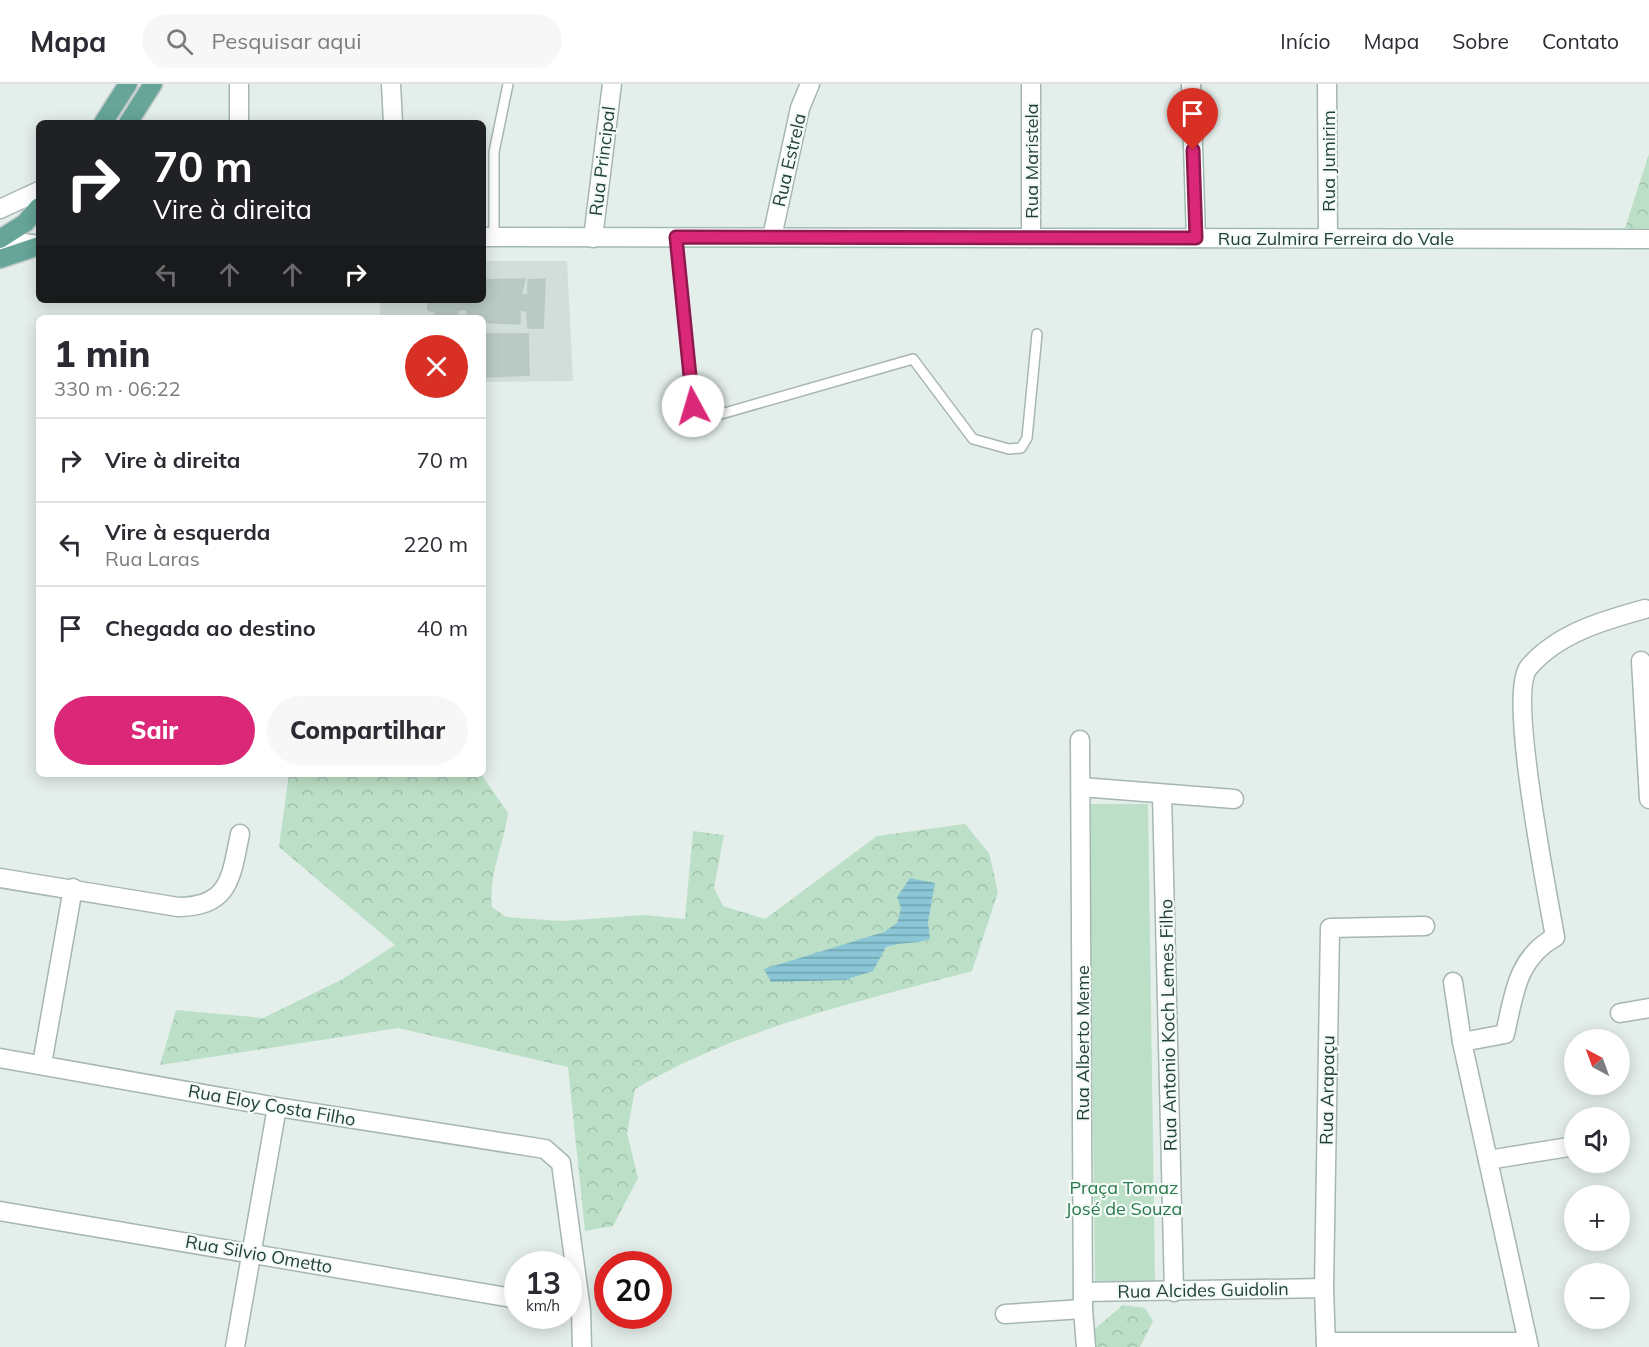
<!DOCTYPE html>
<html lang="pt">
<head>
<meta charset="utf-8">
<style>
  :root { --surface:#fff; --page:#f7f7f7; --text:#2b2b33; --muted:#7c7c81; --line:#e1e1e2; --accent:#db2777 }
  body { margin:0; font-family:Mulish,sans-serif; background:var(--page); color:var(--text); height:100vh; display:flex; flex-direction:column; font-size:22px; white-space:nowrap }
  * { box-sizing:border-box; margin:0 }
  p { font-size:20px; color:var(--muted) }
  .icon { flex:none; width:33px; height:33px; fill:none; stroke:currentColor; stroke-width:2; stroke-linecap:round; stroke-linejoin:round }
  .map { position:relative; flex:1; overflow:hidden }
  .drawer { position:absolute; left:36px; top:231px; width:450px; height:462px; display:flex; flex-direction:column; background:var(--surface); border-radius:9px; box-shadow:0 3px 15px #0003 }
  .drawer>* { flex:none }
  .banner { position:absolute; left:36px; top:36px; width:450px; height:183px; border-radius:9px; box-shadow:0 3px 15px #0003; background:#202124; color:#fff; overflow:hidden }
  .needle { width:39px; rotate:319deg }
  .buttons { position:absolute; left:1564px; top:945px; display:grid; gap:12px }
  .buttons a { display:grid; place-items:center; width:66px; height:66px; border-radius:50%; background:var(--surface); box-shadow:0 3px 15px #0003; font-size:30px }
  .speed { position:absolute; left:504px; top:1167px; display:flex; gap:12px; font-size:30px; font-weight:700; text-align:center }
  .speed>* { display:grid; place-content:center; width:78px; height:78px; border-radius:50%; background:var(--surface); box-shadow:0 3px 15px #0003; line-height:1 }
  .speed small { font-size:15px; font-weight:400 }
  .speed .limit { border:9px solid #d22; background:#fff; color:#111 }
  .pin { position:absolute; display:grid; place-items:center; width:51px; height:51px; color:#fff; margin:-62px -26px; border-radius:50% 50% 50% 0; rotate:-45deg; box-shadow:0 0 6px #0007 }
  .pin .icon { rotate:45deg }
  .me { position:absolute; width:66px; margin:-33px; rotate:354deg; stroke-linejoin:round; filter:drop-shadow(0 0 4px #0008) }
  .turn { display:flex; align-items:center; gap:21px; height:126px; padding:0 18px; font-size:27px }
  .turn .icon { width:78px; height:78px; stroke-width:2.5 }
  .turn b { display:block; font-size:42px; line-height:51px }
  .lanes { display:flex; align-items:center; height:57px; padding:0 18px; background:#0003; justify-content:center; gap:30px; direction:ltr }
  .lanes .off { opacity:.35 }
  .round { display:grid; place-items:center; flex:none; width:63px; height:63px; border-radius:32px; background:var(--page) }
  .head { display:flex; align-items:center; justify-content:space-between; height:102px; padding:0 18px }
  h1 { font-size:36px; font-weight:800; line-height:45px }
  .action { display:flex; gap:12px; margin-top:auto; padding:12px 18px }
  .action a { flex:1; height:69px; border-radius:36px; background:var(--accent); color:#fff; font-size:24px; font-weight:800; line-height:69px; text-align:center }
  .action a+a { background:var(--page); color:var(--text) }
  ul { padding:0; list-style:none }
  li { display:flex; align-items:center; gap:18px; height:84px; padding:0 18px; border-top:2px solid var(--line) }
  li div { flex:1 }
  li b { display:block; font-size:22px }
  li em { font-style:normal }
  header { display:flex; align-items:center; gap:36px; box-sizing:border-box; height:84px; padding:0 30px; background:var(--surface); border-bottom:2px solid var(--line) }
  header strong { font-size:28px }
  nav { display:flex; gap:33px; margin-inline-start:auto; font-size:21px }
  .search { width:420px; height:54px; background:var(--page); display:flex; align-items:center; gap:15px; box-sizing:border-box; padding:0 21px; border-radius:33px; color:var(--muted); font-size:22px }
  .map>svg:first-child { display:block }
</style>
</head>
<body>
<header>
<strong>Mapa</strong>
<div class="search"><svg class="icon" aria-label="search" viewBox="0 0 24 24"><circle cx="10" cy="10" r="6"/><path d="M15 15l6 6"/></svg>Pesquisar aqui</div>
<nav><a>Início</a><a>Mapa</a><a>Sobre</a><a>Contato</a></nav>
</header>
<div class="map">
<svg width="1649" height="1263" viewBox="0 0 1649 1263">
  <defs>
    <pattern id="forest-crowns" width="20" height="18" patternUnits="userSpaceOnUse" patternTransform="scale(1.5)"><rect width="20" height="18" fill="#bce0c7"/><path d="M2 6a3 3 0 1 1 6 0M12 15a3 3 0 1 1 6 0" fill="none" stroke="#a1c1ac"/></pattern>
    <pattern id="water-rules" width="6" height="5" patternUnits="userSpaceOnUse" patternTransform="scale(1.5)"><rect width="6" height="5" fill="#8ac6d5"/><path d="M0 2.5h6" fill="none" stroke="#70a2ae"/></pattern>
  </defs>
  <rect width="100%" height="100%" fill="#e4eeea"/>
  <path fill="#d2ded9" d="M 483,177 L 567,177 L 573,297 L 483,298 L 483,234 L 380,234 L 380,216 L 483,216 Z"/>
  <path fill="#bce0c7" d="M 1089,720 L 1148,720 L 1155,1197 L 1095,1197 Z"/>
  <g fill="url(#forest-crowns)">
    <path d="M 1649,70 L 1649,144 L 1625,144 Z"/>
    <path d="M 289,690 L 481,690 L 508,729 C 504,760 488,792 492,823 L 506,833 L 562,837 L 643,831 L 685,835 L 693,747 L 724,751 L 714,804 L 723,822 L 765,835 L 877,752 L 965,740 L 989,769 L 998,808 L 972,887 C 858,918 738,944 635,1005 L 627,1049 L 638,1094 L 613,1142 L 585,1147 L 568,983 L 398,944 L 160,981 L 176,926 L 263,934 L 341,896 L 395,861 L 279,763 Z"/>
    <path d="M 1123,1221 L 1145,1224 L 1153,1237 L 1140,1263 L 1094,1263 L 1090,1249 Z"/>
  </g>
  <path fill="url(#water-rules)" d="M 910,794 L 935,799 L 928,838 L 930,855 C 916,860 901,858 886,863 L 873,887 L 845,896 L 771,898 L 764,885 L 884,848 L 897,839 L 901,824 L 897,813 Z"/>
  <g fill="#b9c9c3" stroke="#b6c8c1" stroke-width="1.5">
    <path d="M 525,195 L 521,211 L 528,211 L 528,196 L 545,195 L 543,244 L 528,244 L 527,227 L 520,226 L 520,240 L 483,238 L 483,234 L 467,234 L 467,226 L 462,225 L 457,227 L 458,234 L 435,234 L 435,228 L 428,226 L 428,216 L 483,216 L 483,196 Z"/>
    <path d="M 483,250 L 528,250 L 529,291 L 485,293 L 483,290 Z"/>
  </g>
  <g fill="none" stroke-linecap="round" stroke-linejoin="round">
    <defs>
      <g id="lane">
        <path d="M 494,153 L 494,68 L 508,0"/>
        <path d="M 676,153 L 693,322 L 701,333 L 707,334 L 913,275 L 973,355 L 1009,365 L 1021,364 L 1027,354 L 1037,250"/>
      </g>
      <g id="street">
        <path d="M 391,0 L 393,39"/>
        <path d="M 1031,0 L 1031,154"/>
        <path d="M 1327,0 L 1328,154"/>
        <path d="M 239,39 L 239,0"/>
        <path d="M 0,125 L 39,107"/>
        <path d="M 772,153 L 800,24 L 810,0"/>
        <path d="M 593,154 L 612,0"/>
        <path d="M 1641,577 L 1649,715"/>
        <path d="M 1080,656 L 1083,1225 L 1086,1263"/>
        <path d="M 1081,703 L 1234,715"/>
        <path d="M 1162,710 L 1174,1208"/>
        <path d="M 0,794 L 178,823 C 230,823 231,793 240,750"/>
        <path d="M 1453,898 L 1462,958 L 1529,1263"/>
        <path d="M 1620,929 L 1649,924"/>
        <path d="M 1462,958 L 1505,950 C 1514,910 1517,874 1555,853 C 1548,812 1507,609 1529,583 C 1558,549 1605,536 1645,525"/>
        <path d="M 0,974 L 277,1023 L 545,1065 L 561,1079 L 581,1226 L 582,1263"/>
        <path d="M 42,980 L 73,804"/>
        <path d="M 1488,1076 L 1569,1063"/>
        <path d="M 0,1127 L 518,1215"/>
        <path d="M 1083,1208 L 1324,1204"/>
        <path d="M 1005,1230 L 1083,1225"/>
        <path d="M 1326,1258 L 1527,1258"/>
        <path d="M 235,1263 L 277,1023"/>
        <path d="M 1326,1263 L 1324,1204 L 1330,844 L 1425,842"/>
      </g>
      <g id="secondary">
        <path d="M 1191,0 L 1196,154"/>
        <path d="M 483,153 L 1649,155"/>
        <path d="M 0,156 L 39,161"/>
      </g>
      <g id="primary">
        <path d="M 103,39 L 128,0"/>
        <path d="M 128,39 L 153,0"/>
        <path d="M 0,155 L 25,139 L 39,123"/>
        <path d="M 0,175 L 39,162"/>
      </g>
    </defs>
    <use href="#lane" stroke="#a6b6b2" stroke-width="12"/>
    <use href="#street" stroke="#a6b6b2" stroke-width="21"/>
    <use href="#secondary" stroke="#a1bab2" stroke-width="21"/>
    <use href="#primary" stroke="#c1cac8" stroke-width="21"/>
    <use href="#lane" stroke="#fff" stroke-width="9"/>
    <use href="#street" stroke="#fff" stroke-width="18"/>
    <use href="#secondary" stroke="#fff" stroke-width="18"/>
    <use href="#primary" stroke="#66a598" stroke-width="18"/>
  </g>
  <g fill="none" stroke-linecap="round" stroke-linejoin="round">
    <defs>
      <path id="route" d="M 693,322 L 676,153 L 1196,154 L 1193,66"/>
    </defs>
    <use href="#route" stroke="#8e194d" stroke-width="15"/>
    <use href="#route" stroke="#db2777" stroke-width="10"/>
  </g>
  <g text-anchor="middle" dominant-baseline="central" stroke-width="4.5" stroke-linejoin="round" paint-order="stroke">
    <g font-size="18" fill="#22403a" stroke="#f4faf7">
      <text transform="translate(789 76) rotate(-77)">Rua Estrela</text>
      <text transform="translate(602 77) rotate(-83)">Rua Principal</text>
      <text transform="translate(1031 77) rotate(-90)">Rua Maristela</text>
      <text transform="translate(1328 77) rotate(-90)">Rua Jumirim</text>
      <text x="1336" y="154">Rua Zulmira Ferreira do Vale</text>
      <text transform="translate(1168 941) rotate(-91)">Rua Antonio Koch Lemes Filho</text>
      <text transform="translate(1082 959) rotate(-90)">Rua Alberto Meme</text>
      <text transform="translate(1327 1006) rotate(-89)">Rua Arapaçu</text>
      <text transform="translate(272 1021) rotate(10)">Rua Eloy Costa Filho</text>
      <text transform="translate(259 1170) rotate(10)">Rua Silvio Ometto</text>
      <text transform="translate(1203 1206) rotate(-1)">Rua Alcides Guidolin</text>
    </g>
    <g font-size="18" fill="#2a794c" stroke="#f4faf7">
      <text x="1124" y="1103">Praça Tomaz<tspan x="1124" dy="21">José de Souza</tspan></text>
    </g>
  </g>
</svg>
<div class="buttons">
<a><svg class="needle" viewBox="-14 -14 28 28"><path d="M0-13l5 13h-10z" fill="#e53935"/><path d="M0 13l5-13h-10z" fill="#7c7c81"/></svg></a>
<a><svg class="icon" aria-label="sound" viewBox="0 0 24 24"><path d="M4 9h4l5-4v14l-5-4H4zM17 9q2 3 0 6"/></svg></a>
<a>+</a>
<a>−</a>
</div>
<div class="speed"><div>13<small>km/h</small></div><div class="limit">20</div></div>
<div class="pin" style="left:1193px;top:66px;background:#d93025"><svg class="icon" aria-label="arrive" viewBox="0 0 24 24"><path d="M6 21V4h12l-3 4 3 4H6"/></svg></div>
<svg class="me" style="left:693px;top:322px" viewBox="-20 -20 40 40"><circle r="19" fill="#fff"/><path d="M0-13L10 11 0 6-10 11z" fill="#db2777"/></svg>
<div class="banner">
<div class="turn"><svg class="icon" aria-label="right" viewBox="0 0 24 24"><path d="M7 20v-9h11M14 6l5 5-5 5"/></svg><div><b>70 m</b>Vire à direita</div></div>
<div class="lanes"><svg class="icon off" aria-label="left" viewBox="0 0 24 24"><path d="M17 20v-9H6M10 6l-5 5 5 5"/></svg><svg class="icon off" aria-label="ahead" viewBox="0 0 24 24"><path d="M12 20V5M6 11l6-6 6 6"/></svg><svg class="icon off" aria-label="ahead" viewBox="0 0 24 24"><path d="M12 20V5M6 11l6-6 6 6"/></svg><svg class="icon" aria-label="right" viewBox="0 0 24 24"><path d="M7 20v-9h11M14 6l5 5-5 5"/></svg></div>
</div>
<section class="drawer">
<div class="head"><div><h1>1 min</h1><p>330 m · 06:22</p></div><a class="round" style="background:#d93025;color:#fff"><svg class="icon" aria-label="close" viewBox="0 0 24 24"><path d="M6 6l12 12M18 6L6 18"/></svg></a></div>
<ul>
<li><svg class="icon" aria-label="right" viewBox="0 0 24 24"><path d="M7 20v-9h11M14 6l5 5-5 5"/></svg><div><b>Vire à direita</b></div><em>70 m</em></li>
<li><svg class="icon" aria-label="left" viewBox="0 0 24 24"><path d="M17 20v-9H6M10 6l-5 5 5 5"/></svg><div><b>Vire à esquerda</b><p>Rua Laras</p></div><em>220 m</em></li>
<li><svg class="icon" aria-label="arrive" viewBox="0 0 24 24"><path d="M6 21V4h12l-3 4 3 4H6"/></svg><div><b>Chegada ao destino</b></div><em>40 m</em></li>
</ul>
<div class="action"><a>Sair</a><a>Compartilhar</a></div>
</section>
</div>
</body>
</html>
